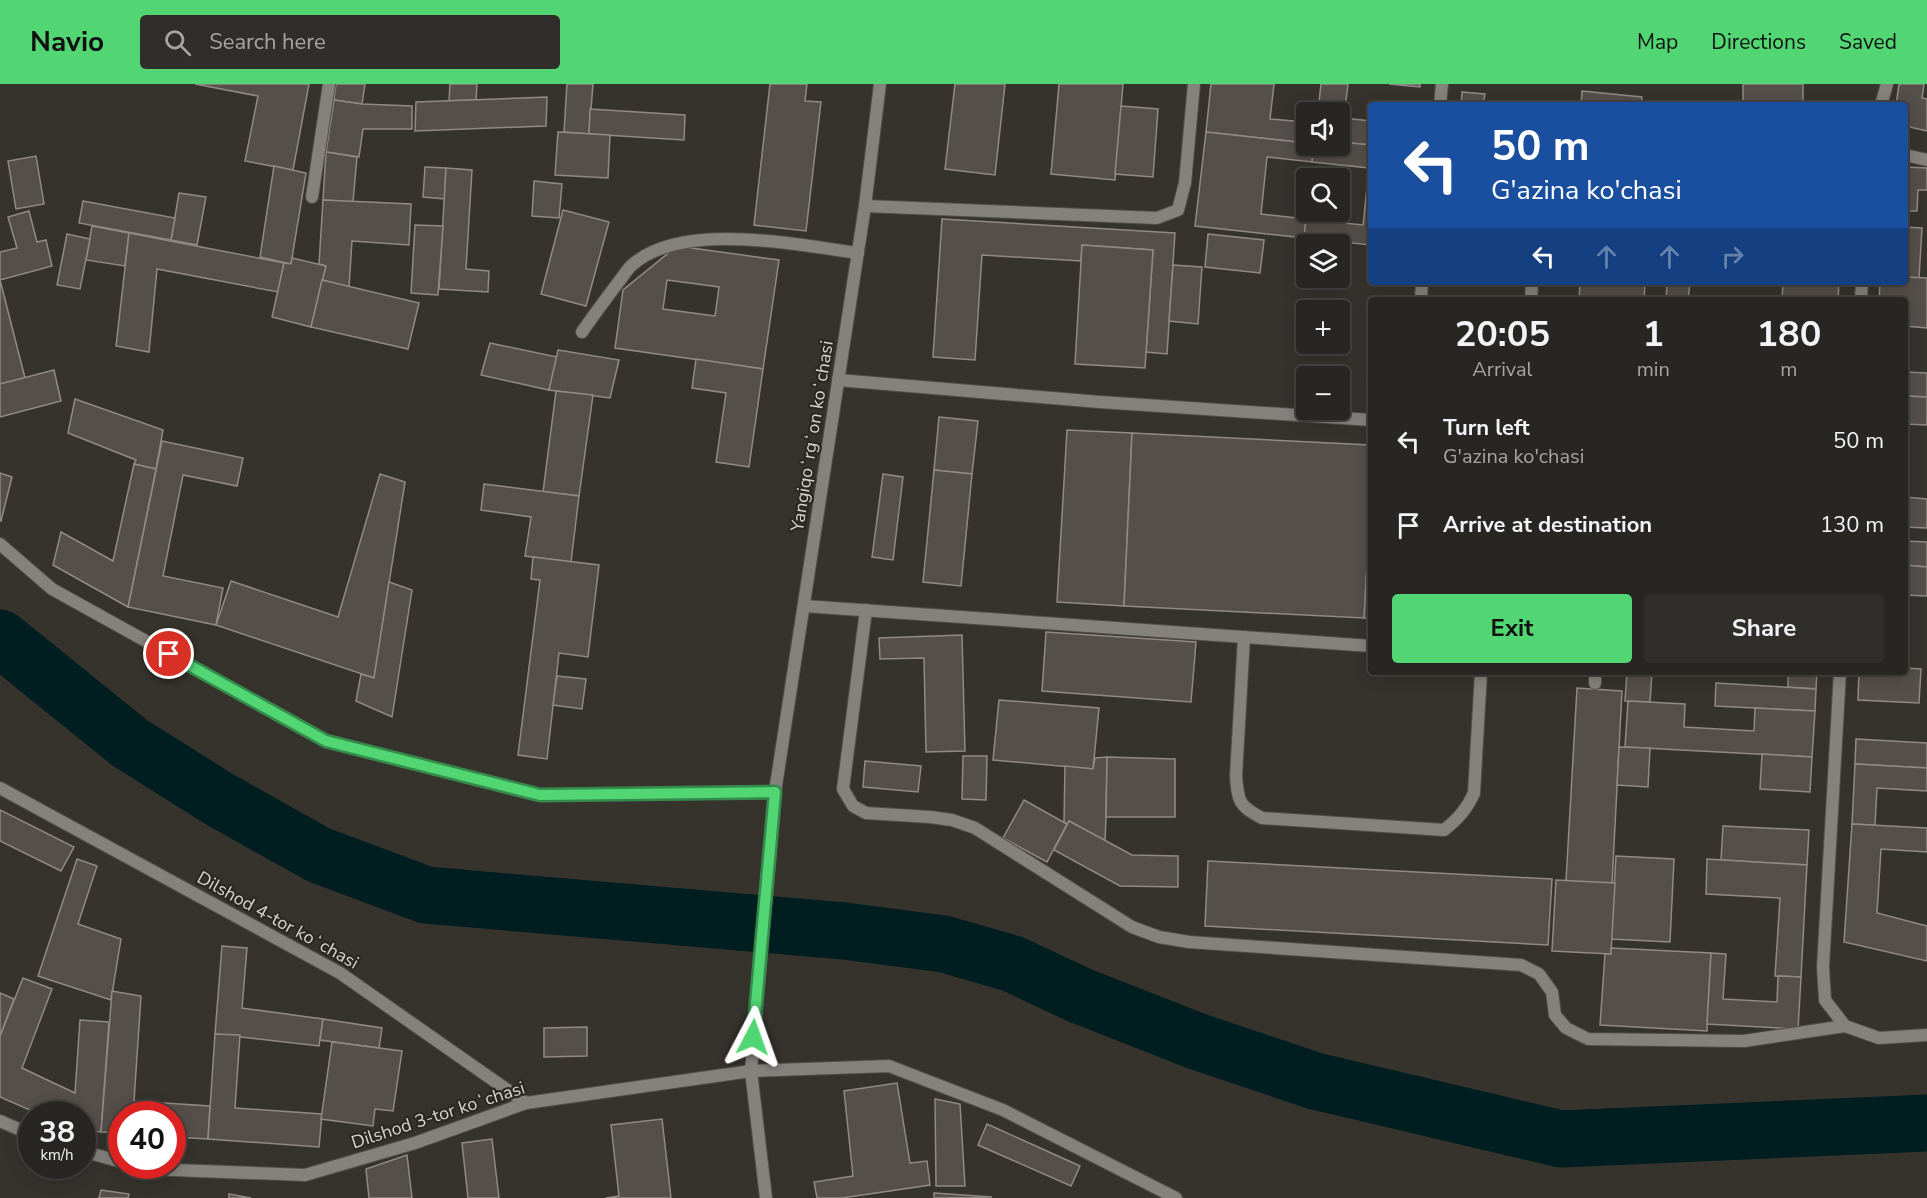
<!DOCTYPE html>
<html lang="en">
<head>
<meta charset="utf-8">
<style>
  :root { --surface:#282622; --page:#302e2a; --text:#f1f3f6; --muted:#a5a5a5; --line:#444340; --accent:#52d673 }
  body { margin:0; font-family:"Nunito Sans",sans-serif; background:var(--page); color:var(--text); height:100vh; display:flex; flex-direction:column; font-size:22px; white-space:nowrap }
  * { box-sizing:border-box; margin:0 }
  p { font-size:20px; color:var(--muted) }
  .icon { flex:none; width:33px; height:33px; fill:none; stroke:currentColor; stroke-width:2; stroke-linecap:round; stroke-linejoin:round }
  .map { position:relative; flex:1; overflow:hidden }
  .drawer { position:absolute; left:1368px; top:213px; width:540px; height:378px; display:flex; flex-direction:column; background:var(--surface); border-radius:6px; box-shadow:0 3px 15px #0003,0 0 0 2px var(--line) }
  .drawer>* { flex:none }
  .banner { position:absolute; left:1368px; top:18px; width:540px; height:183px; border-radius:6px; box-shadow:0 3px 15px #0003,0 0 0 2px var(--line); background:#1a4fa0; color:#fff; overflow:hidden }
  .tools { position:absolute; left:1296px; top:18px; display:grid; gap:12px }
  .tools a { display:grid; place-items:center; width:54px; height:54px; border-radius:6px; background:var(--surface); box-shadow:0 3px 15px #0003,0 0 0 2px var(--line); font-size:30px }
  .speed { position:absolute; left:18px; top:1017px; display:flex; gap:12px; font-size:30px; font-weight:700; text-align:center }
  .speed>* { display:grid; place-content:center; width:78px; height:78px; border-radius:50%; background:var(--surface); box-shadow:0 3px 15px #0003,0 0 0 2px var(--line); line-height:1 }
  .speed small { font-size:15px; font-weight:400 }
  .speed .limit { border:9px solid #d22; background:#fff; color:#111 }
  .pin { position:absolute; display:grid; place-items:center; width:51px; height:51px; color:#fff; margin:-26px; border:3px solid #fff; border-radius:50%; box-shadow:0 2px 6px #0007 }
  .me { position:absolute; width:66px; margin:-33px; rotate:4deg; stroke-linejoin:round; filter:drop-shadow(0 0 4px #0008) }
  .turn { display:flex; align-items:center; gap:21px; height:126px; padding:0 24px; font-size:27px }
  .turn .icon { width:78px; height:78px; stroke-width:2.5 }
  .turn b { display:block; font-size:42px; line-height:51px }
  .lanes { display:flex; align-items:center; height:57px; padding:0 24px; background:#0003; justify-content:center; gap:30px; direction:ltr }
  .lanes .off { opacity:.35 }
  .eta { display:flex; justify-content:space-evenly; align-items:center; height:102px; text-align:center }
  .eta b { font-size:36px; font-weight:700; line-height:42px }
  .button { display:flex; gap:12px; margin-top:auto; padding:12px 24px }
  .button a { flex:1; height:69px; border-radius:6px; background:var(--accent); color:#111; font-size:24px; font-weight:700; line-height:69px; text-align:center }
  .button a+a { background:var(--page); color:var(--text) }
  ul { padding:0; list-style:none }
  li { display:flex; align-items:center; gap:18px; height:84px; padding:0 24px }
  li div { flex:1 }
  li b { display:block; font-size:22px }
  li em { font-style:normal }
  header { display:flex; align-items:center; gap:36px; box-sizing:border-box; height:84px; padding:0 30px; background:var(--accent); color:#111 }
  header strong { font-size:28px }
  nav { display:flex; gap:33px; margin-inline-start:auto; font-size:21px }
  .search { width:420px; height:54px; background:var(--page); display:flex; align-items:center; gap:15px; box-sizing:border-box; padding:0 21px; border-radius:6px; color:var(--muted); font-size:22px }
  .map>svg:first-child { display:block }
</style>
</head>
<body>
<header>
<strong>Navio</strong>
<div class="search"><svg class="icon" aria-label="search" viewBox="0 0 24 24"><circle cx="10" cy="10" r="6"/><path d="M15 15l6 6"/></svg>Search here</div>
<nav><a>Map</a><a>Directions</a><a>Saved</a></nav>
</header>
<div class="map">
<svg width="1927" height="1114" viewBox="0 0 1927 1114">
  <rect width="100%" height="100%" fill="#36332d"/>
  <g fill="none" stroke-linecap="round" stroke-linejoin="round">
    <path stroke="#001d20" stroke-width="57" d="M 0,554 L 130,659 L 219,715 L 319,771 L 426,811 L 844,847 L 944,860 L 1013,880 L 1079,911 L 1196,957 L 1315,997 L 1561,1055 L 1927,1039"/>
  </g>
  <g fill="#554f4b" stroke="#918986" stroke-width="1.5" fill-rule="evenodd">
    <path d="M 195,0 L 309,0 L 293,86 L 245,77 L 258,12 Z"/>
    <path d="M 336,0 L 365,0 L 362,20 L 334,16 Z"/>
    <path d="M 450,0 L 477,0 L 476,16 L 449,17 Z"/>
    <path d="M 567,0 L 593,0 L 589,50 L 564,48 Z"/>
    <path d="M 770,0 L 807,0 L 805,17 L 821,18 L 806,147 L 754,141 Z"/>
    <path d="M 955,0 L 1005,0 L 995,91 L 945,85 Z"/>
    <path d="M 1059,0 L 1123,0 L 1115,96 L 1051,90 Z"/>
    <path d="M 1211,0 L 1274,0 L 1270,35 L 1306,38 L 1306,59 L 1206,48 Z"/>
    <path d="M 1321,0 L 1348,0 L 1344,34 L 1371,37 L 1371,61 L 1340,58 L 1340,28 L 1318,28 Z"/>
    <path d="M 1389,0 L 1420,0 L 1420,3 Z"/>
    <rect x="1743" y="0" width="60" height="21"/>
    <path d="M 1899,0 L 1924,0 L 1922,14 L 1927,15 L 1927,47 L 1905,42 L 1905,21 L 1896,21 Z"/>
    <path d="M 1582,7 L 1642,13 L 1641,21 L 1581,21 Z"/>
    <path d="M 1462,8 L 1485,10 L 1483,21 L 1461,21 Z"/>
    <path d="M 547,13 L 546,42 L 415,47 L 416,18 Z"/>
    <path d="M 334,16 L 362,20 L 412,22 L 412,45 L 363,45 L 359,73 L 326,68 Z"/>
    <path d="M 1121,22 L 1158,25 L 1153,93 L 1115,90 Z"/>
    <path d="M 590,25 L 685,31 L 684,56 L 589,50 Z"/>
    <path d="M 558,48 L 610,51 L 608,94 L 555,91 Z"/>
    <path d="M 1206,48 L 1306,59 L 1306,62 L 1314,62 L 1312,78 L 1267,73 L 1261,130 L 1306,135 L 1304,154 L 1195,142 Z"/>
    <path d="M 1340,58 L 1371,61 L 1371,161 L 1304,154 L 1306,135 L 1363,141 L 1369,84 L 1312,78 L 1314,62 L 1340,62 Z"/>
    <path d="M 326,68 L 357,73 L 353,118 L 323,116 Z"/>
    <path d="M 36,72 L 44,120 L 16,125 L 8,77 Z"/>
    <path d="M 274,82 L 306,89 L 291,180 L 260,173 Z"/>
    <path d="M 425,83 L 446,84 L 445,115 L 423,113 Z"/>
    <path d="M 1905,83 L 1927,84 L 1927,106 L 1918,106 L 1917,127 L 1905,127 Z"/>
    <path d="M 446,84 L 472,86 L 466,185 L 489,187 L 488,208 L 439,205 Z"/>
    <path d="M 534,97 L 562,100 L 559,134 L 532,132 Z"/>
    <path d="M 179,109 L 206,113 L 197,161 L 171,156 Z"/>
    <path d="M 323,116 L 411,120 L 409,161 L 352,157 L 349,203 L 322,196 L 326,182 L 319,180 Z"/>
    <path d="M 83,117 L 175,134 L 171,156 L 79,139 Z"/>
    <path d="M 563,126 L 609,138 L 586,222 L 541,210 Z"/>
    <path d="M 29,127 L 37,158 L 46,156 L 52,182 L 0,196 L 0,168 L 17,164 L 8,133 Z"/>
    <path d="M 942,135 L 1175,149 L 1167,270 L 1146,268 L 1153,166 L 1082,161 L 1081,177 L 982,171 L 975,276 L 933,273 Z"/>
    <path d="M 415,141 L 443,142 L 438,211 L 411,209 Z"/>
    <path d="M 92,142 L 129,149 L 125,182 L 86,176 Z"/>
    <path d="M 1905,143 L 1922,144 L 1919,194 L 1905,193 Z"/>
    <path d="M 129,149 L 284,179 L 278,208 L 157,185 L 149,268 L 116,262 Z"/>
    <path d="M 67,150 L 90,155 L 80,205 L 57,201 Z"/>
    <path d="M 1208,150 L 1264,156 L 1260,189 L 1205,183 Z"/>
    <path d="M 1082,161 L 1153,166 L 1145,284 L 1075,280 Z"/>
    <path d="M 677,162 L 779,176 L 763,285 L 615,264 L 623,206 ZM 667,196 L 719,203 L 715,232 L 663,225 Z"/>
    <path d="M 292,174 L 326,182 L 311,243 L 272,233 L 284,179 L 291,180 Z"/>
    <path d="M 1173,181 L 1202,183 L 1198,240 L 1169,237 Z"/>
    <path d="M 1905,193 L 1927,194 L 1927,244 L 1905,242 L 1905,216 L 1879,216 L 1880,198 L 1905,198 Z"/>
    <path d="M 0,196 L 25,294 L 0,300 Z"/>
    <path d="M 322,196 L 419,219 L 408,265 L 311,243 Z"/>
    <path d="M 1580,198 L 1645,198 L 1644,216 L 1579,216 Z"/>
    <path d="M 1667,198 L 1690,198 L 1688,216 L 1666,216 Z"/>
    <path d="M 1783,198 L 1839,198 L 1838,216 L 1782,216 Z"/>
    <path d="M 1905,242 L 1907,243 L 1905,281 Z"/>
    <path d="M 490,259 L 557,273 L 549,306 L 481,291 Z"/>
    <path d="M 558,266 L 619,276 L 610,314 L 549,306 Z"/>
    <path d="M 696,275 L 763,285 L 749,383 L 716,378 L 726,309 L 692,304 Z"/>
    <path d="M 54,286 L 61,317 L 0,333 L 0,300 Z"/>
    <path d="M 1905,288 L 1927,289 L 1927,313 L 1905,312 Z"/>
    <path d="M 556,307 L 593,311 L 579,412 L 543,408 Z"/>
    <path d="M 1905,312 L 1927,313 L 1927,341 L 1906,340 L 1905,360 Z"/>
    <path d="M 75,315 L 163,346 L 156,385 L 134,380 L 136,376 L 68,349 Z"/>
    <path d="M 939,333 L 978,337 L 972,390 L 934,386 Z"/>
    <path d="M 1067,346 L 1132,349 L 1124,522 L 1057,518 Z"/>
    <path d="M 1132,349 L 1371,361 L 1371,413 L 1364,534 L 1124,522 Z"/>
    <path d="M 162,357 L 243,374 L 237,402 L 183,391 L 163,492 L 223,504 L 216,541 L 128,523 Z"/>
    <path d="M 134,380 L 156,385 L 128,523 L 53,481 L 61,448 L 113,477 Z"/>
    <path d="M 934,386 L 972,390 L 961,502 L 923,498 Z"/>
    <path d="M 0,389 L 12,393 L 1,437 L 0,436 Z"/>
    <path d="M 380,390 L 405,398 L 374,594 L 216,541 L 231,497 L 338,533 Z"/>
    <path d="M 883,390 L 903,393 L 893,476 L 872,473 Z"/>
    <path d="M 484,400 L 579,412 L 571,478 L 525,472 L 531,433 L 481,426 Z"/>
    <path d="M 1371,413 L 1371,535 L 1364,534 Z"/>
    <path d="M 1905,413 L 1927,415 L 1927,444 L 1905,443 Z"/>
    <path d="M 1905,457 L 1927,458 L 1927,483 L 1905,481 Z"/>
    <path d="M 533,473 L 599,481 L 588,573 L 559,569 L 547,675 L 518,671 L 540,496 L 531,495 Z"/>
    <path d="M 1905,481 L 1927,483 L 1927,512 L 1905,511 Z"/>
    <path d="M 389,498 L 412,506 L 392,633 L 356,617 L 361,590 L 374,594 Z"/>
    <path d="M 1046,548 L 1196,558 L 1191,618 L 1042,607 Z"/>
    <path d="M 962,551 L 965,667 L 926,668 L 924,574 L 880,575 L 879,554 Z"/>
    <path d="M 1905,584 L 1921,585 L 1919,619 L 1858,616 L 1859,588 L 1905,588 Z"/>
    <path d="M 1627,588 L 1652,588 L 1650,618 L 1625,617 Z"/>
    <path d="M 1788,588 L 1817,588 L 1816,605 L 1788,603 Z"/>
    <path d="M 557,592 L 586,595 L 582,625 L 553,621 Z"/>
    <path d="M 1716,599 L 1816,605 L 1815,627 L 1715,622 Z"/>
    <path d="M 1577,604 L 1622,607 L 1612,800 L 1566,797 Z"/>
    <path d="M 999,616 L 1099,624 L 1093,685 L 993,676 Z"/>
    <path d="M 1628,617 L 1685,620 L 1684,643 L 1754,647 L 1755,624 L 1815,627 L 1812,673 L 1625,663 Z"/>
    <path d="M 1856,655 L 1927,659 L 1927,684 L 1855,680 Z"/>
    <path d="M 1619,663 L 1650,664 L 1648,703 L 1617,701 Z"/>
    <path d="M 1762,670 L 1812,673 L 1810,708 L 1760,705 Z"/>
    <path d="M 963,672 L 987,672 L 986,716 L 962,715 Z"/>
    <path d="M 1107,673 L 1106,733 L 1105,757 L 1069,737 L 1067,740 L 1064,738 L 1065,682 L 1093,685 L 1095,674 Z"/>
    <path d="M 1107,673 L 1175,675 L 1175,733 L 1106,733 Z"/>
    <path d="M 865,677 L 921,682 L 918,708 L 863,703 Z"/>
    <path d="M 1855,680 L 1927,684 L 1927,707 L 1877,704 L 1875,741 L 1852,740 Z"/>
    <path d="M 1024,716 L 1067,740 L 1047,778 L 1003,754 Z"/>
    <path d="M 0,726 L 74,763 L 61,787 L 0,757 Z"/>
    <path d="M 1069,737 L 1132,771 L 1178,772 L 1178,803 L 1120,802 L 1054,766 Z"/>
    <path d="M 1852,740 L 1927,744 L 1927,768 L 1881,765 L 1877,829 L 1927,842 L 1927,877 L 1844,858 Z"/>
    <path d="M 1723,742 L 1809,746 L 1807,781 L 1721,776 Z"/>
    <path d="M 1616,772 L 1674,775 L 1670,858 L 1611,855 Z"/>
    <path d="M 77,775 L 97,782 L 78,840 L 121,855 L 111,916 L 38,892 Z"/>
    <path d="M 1707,775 L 1807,781 L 1801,893 L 1775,892 L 1780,814 L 1706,810 Z"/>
    <path d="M 1208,777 L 1552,795 L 1548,861 L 1205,842 Z"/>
    <path d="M 1556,796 L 1615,799 L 1611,870 L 1552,867 Z"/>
    <path d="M 222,862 L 247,864 L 242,924 L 323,935 L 319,962 L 215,950 Z"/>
    <path d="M 1611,864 L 1711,869 L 1707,947 L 1600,941 L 1605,870 L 1611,870 Z"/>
    <path d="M 1711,869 L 1726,870 L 1723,915 L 1777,918 L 1778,892 L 1801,893 L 1798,945 L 1707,940 Z"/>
    <path d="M 23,894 L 52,905 L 22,984 L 75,1009 L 80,936 L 109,938 L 101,1048 L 82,1046 L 82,1030 L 39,1030 L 0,1013 L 0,952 Z"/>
    <path d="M 112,907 L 141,912 L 134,1017 L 210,1022 L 208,1055 L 172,1053 L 172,1030 L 122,1030 L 122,1049 L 101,1048 Z"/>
    <path d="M 0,909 L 14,915 L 0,952 Z"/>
    <path d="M 323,935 L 382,944 L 379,964 L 320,956 Z"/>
    <path d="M 587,943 L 587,972 L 544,973 L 544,944 Z"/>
    <path d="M 215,950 L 240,951 L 235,1024 L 322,1030 L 319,1063 L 208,1055 Z"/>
    <path d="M 332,958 L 402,967 L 393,1027 L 375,1025 L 373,1042 L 321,1035 Z"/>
    <path d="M 897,999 L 910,1079 L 927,1077 L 930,1101 L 842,1114 L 817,1114 L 814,1098 L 853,1092 L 844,1007 Z"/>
    <path d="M 935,1015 L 960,1020 L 965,1102 L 936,1102 Z"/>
    <path d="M 662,1035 L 671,1114 L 606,1114 L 619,1112 L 611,1041 Z"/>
    <path d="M 987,1040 L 1080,1082 L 1071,1102 L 978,1061 Z"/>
    <path d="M 492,1055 L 499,1114 L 468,1114 L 462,1059 Z"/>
    <path d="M 407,1071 L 412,1114 L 369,1114 L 366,1085 Z"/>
    <path d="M 101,1106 L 129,1110 L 128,1114 L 99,1114 Z"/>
    <path d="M 934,1109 L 992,1113 L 934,1114 Z"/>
    <path d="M 229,1110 L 251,1114 L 229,1114 Z"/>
  </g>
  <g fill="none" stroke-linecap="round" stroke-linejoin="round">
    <defs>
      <g id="service">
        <path d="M 1421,216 L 1422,198"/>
        <path d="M 1531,216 L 1532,198"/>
        <path d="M 838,296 L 1100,318 L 1371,336"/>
        <path d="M 804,522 L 1371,562"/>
        <path d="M 866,526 L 843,705 L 853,722 L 866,729 L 930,733 L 952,736 L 975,744 L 1132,843 L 1159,853 L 1189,858 L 1521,881 L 1539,890 L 1552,908 L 1555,931 L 1566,944 L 1588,955 L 1744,957 L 1845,942"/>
        <path d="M 1244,553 L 1236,692 C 1238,718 1239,722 1262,734 L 1444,746 C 1458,735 1467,725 1474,709 L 1481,588"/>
        <path d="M 1595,599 L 1595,588"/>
      </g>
      <g id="minor">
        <path d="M 1440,21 L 1442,0"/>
        <path d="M 1881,21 L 1887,0"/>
        <path d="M 1905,71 L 1927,76"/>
        <path d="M 312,113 L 329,0"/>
        <path d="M 865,122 L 1157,134 L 1178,126 L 1185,99 L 1194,0"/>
        <path d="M 1861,216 L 1862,198"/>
        <path d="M 582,248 C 593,232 605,216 617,200 C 622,194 626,187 631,182 C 680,136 797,161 858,169"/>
        <path d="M 0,460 L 52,505 L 326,657 L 540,711 L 775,708"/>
        <path d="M 1840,588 L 1823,883 L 1825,916 L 1845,942 L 1879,954 L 1927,951"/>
        <path d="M 0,704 L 340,889 L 526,1019"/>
        <path d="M 0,1037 L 32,1051"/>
        <path d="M 82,1067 L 122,1078"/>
        <path d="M 136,1082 L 148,1085 L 305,1091 L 415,1059 L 526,1019 L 751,987 L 889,982 L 1003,1026 L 1176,1114"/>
      </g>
      <path id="tertiary" d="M 766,1114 L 751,987 L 775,708 L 865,122 L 880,0"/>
    </defs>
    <use href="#service" stroke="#524e4a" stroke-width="14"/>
    <use href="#minor" stroke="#524e4a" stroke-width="14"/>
    <use href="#tertiary" stroke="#524e4a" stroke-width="14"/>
    <use href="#service" stroke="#85817b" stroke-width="12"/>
    <use href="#minor" stroke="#85817b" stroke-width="12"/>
    <use href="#tertiary" stroke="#85817b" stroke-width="12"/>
  </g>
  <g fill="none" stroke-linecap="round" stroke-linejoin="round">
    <defs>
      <path id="route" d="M 169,570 L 326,657 L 540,711 L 775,708 L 753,953"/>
    </defs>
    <use href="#route" stroke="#358b4b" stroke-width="15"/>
    <use href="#route" stroke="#52d673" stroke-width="10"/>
  </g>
  <g text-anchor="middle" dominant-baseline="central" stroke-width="4.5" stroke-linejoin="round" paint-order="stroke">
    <g font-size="18" fill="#d6d4d0" stroke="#2c2924">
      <text transform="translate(812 352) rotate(-81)">Yangiqoʻrgʻon koʻchasi</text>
      <text transform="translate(278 836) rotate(29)">Dilshod 4-tor koʻchasi</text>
      <text transform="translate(438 1031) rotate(-18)">Dilshod 3-tor koʻchasi</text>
    </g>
  </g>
</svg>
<div class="tools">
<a><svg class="icon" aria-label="sound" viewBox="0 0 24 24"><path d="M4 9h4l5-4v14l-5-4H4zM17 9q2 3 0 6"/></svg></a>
<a><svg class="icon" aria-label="search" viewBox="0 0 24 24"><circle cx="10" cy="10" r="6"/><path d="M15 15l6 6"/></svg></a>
<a><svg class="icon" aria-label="layers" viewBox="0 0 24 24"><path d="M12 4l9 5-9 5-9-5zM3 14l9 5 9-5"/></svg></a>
<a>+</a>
<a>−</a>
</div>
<div class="speed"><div>38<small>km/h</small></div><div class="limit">40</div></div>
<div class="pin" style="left:169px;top:570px;background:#d93025"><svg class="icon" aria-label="arrive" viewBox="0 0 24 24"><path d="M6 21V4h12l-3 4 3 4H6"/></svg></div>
<svg class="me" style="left:753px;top:953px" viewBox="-20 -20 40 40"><path d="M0-17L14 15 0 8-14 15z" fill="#52d673" stroke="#fff" stroke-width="4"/></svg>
<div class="banner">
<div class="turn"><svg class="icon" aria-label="left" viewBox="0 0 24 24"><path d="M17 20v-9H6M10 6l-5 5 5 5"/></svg><div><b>50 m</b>G'azina ko'chasi</div></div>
<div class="lanes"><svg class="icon" aria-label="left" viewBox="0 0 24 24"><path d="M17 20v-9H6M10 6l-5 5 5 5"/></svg><svg class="icon off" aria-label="ahead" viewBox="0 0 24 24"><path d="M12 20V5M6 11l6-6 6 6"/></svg><svg class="icon off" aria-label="ahead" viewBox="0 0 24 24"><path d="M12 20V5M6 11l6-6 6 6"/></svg><svg class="icon off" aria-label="right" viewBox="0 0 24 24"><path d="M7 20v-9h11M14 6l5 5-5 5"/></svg></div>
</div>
<section class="drawer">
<div class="eta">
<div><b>20:05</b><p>Arrival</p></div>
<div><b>1</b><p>min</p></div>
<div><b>180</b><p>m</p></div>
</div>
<ul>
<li><svg class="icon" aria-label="left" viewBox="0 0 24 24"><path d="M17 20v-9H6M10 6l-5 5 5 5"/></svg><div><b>Turn left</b><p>G'azina ko'chasi</p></div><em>50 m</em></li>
<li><svg class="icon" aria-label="arrive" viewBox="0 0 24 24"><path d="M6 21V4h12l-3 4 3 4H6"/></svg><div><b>Arrive at destination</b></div><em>130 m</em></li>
</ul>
<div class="button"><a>Exit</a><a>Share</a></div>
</section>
</div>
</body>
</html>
